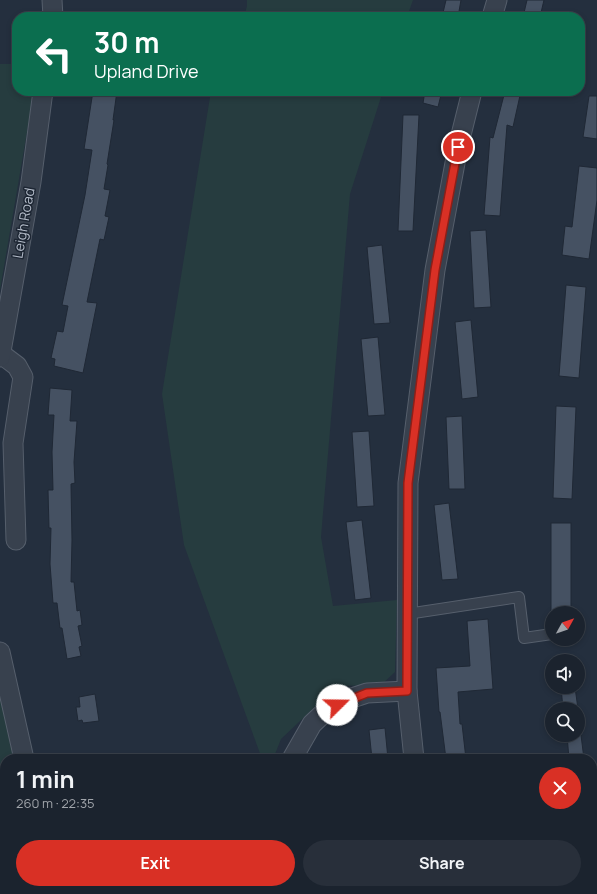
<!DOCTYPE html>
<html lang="en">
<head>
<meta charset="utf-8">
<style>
  :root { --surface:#1b232e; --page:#282f3a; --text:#f1f3f6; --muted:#a0a4aa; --line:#39404a; --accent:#d93025 }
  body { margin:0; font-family:Manrope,sans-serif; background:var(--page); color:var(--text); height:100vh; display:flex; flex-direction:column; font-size:15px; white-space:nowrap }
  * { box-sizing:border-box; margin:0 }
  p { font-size:13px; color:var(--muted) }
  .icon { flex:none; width:22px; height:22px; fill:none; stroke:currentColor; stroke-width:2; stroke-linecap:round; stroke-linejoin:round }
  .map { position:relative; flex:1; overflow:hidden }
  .sheet { position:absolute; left:0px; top:754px; width:597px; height:140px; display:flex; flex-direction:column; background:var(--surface); border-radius:16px 16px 0 0; box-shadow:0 2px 6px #0003,0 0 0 1px var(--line) }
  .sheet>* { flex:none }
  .banner { position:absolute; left:12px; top:12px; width:573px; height:84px; border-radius:16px; box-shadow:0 2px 6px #0003,0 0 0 1px var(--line); background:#0b6e4f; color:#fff; overflow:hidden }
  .needle { width:26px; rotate:50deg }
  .fabs { position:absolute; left:545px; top:606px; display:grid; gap:8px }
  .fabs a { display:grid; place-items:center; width:40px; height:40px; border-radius:50%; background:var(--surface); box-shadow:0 2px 6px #0003,0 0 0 1px var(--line); font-size:20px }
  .pin { position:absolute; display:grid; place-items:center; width:34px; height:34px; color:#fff; margin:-17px; border:2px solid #fff; border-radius:50%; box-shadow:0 1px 4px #0007 }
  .me { position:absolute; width:44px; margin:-22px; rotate:68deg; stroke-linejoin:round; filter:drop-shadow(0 0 3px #0008) }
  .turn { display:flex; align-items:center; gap:14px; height:84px; padding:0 16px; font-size:18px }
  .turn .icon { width:52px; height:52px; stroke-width:2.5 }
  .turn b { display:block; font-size:28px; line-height:34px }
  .round { display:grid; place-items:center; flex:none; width:42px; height:42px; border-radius:21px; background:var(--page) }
  .overview { display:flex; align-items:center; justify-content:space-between; height:68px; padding:0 16px }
  h1 { font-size:24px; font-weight:700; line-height:30px }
  .button { display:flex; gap:8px; margin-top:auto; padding:8px 16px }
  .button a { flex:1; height:46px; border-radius:24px; background:var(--accent); color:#fff; font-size:16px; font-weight:700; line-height:46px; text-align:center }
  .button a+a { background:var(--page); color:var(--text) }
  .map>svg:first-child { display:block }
</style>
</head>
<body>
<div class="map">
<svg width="597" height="894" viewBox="0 0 597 894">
  <rect width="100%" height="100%" fill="#242f3e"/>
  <g fill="#263c3f">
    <path d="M 247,0 L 413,0 L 407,17 L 244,17 L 247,6 Z"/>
    <path d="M 0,64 L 17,64 L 17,91 L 34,91 L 0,290 Z"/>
    <path d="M 211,91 L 383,91 L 350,194 L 321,537 L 333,606 L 397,600 L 395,672 L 381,685 L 337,686 L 281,739 L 273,759 L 262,759 L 184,545 L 162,394 Z"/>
    <path d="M 0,690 L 17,759 L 5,759 L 5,889 L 48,889 L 50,894 L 0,894 Z"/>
  </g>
  <g fill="#455162" stroke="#1f2835">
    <path d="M 446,0 L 461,0 L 458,17 L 442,17 Z"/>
    <path d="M 527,0 L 544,0 L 540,17 L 523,17 Z"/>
    <path d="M 93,91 L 117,91 L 113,120 L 114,120 L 107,164 L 108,165 L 104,189 L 110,190 L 105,216 L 109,217 L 104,240 L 100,239 L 87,302 L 97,303 L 83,373 L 54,366 L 55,359 L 51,358 L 57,331 L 63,332 L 68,306 L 62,305 L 85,195 L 92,150 L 84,149 Z"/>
    <path d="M 425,91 L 442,91 L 438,107 L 423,103 Z"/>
    <path d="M 505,91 L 521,91 L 513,127 L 507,125 L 500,216 L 484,215 L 490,137 L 493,138 Z"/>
    <path d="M 589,96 L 597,96 L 597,139 L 583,137 Z"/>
    <path d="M 403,115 L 419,115 L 413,231 L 398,231 Z"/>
    <path d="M 579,166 L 597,168 L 597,200 L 589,259 L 562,255 L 565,226 L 572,227 Z"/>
    <path d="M 486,230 L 491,307 L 474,308 L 470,231 Z"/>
    <path d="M 382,245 L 390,323 L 374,324 L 367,247 Z"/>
    <path d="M 566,285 L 586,287 L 579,378 L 559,376 Z"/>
    <path d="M 471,320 L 478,397 L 462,399 L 455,322 Z"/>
    <path d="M 378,337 L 385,415 L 368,416 L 361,339 Z"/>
    <path d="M 50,388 L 72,390 L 70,421 L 77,421 L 74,462 L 75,483 L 71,484 L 72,540 L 71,582 L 74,582 L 77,611 L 80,610 L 82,625 L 78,626 L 82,646 L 79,647 L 81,656 L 67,659 L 62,628 L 60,628 L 57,603 L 53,603 L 50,564 L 51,528 L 49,528 L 48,490 L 53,490 L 52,452 L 54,415 L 48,415 Z"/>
    <path d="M 556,406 L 576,407 L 572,499 L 553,498 Z"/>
    <path d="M 462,416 L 465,489 L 449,489 L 446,417 Z"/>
    <path d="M 369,431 L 374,506 L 357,507 L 352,432 Z"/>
    <path d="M 449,503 L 458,579 L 442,580 L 434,505 Z"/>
    <path d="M 362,520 L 371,598 L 355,600 L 346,522 Z"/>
    <rect x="551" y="523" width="20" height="90"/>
    <path d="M 488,619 L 493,689 L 458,692 L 460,724 L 462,724 L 466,759 L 446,759 L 440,712 L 439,712 L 436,668 L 470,666 L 467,621 Z"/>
    <path d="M 561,687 L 575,687 L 578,709 L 563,709 Z"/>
    <path d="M 95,694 L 99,721 L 83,723 L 82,720 L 78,721 L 76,707 L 80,707 L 79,697 Z"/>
    <path d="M 385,728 L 388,759 L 372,759 L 369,730 Z"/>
    <path d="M 567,735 L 581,735 L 584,759 L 569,759 Z"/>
  </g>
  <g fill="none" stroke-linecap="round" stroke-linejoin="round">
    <defs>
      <g id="service">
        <path d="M 407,614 L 519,597 L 524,638 L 552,634"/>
        <path d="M 202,894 L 205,889"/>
      </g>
      <g id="minor">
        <path d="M 52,0 L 53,17"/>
        <path d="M 492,17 L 497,0"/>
        <path d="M 1,354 L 17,366 L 23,377 L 13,443 L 16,540"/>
        <path d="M 0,357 L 31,182 L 43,91"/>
        <path d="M 0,652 L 24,759"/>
        <path d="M 292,759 L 312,724 L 328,709 L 346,700 L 367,693 L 407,691"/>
        <path d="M 414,759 L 407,691 L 408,483 L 435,270 L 458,147 L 472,91"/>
        <path d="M 55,889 L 56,894"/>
        <path d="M 282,889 L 285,894"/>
        <path d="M 437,889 L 438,894"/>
        <path d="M 230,894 L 232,889"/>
      </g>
    </defs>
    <use href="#service" stroke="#565f6c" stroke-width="12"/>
    <use href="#minor" stroke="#565f6c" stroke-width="21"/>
    <use href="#service" stroke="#38414e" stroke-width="10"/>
    <use href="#minor" stroke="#38414e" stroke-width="19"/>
  </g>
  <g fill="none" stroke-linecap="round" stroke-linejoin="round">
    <defs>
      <path id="route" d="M 337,705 L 367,693 L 407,691 L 408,483 L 435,270 L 458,147"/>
    </defs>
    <use href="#route" stroke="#8d1f18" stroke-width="10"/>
    <use href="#route" stroke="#d93025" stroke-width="7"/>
  </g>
  <g text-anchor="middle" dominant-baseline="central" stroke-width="3" stroke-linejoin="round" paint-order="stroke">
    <g font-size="14" fill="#b4bcc9" stroke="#1d2633">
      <text transform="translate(23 223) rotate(-80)">Leigh Road</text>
    </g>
  </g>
</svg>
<div class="fabs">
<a><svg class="needle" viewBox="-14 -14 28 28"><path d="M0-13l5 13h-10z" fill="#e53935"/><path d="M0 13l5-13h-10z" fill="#a0a4aa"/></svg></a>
<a><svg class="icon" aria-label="sound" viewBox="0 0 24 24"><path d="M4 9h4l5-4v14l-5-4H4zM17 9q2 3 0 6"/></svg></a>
<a><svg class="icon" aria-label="search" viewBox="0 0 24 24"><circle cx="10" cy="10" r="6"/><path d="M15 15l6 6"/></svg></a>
</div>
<div class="pin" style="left:458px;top:147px;background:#d93025"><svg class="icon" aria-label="arrive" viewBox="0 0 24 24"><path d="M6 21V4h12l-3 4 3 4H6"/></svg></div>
<svg class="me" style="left:337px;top:705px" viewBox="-20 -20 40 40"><circle r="19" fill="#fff"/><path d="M0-13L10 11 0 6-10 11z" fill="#d93025"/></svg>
<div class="banner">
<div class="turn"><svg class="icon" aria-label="left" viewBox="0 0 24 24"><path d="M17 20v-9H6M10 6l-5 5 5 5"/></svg><div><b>30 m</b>Upland Drive</div></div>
</div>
<section class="sheet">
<div class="overview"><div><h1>1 min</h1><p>260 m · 22:35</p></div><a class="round" style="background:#d93025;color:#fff"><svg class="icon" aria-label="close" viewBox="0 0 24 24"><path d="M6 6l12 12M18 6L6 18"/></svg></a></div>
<div class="button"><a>Exit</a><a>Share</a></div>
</section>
</div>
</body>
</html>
